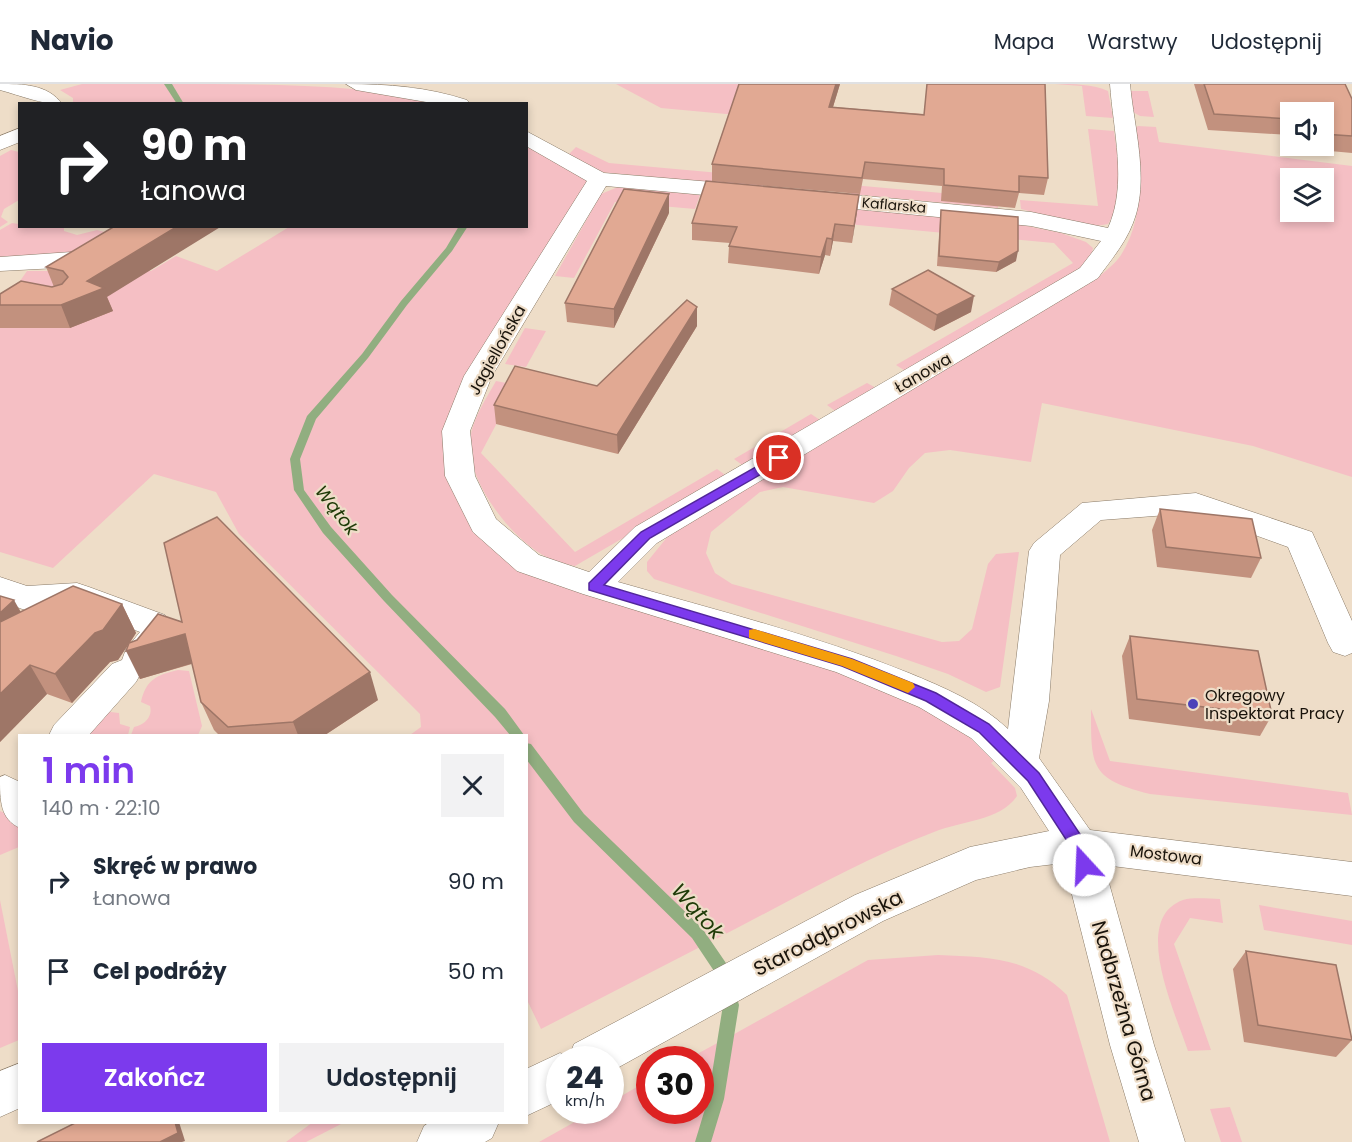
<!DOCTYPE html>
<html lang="pl">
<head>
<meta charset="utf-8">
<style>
  :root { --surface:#fff; --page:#f2f2f3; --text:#1f2937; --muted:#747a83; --line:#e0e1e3; --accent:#7c3aed }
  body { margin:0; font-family:Poppins,sans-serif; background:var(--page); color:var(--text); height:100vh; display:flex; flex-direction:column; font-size:22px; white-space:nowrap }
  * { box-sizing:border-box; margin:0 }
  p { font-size:20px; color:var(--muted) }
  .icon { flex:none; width:33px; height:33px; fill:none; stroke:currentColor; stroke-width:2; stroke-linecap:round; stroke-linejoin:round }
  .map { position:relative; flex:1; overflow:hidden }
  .panel { position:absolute; left:18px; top:650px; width:510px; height:390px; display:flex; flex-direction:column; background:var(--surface); border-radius:0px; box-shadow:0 3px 9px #0003 }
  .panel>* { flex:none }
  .guide { position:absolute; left:18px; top:18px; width:510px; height:126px; border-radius:0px; box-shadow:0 3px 9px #0003; background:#202124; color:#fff; overflow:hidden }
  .controls { position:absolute; left:1280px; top:18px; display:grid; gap:12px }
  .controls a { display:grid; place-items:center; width:54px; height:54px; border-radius:0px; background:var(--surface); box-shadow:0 3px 9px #0003; font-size:30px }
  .speed { position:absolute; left:546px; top:962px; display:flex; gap:12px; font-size:30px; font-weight:700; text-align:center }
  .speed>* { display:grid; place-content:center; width:78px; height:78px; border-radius:50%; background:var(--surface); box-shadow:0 3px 9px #0003; line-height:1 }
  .speed small { font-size:15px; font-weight:400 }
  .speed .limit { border:9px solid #d22; background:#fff; color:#111 }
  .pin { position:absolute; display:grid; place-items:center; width:51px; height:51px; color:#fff; margin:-26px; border:3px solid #fff; border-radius:50%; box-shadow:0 2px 6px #0007 }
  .me { position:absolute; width:66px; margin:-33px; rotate:340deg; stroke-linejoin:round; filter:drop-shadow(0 0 4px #0008) }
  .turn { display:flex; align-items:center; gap:21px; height:126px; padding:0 24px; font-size:27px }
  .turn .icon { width:78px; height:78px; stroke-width:2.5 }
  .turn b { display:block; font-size:42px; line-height:51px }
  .round { display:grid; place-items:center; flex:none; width:63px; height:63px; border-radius:0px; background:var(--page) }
  .summary { display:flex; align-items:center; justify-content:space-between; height:102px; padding:0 24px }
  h1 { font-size:36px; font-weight:600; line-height:45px; color:var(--accent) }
  .primary-button { display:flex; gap:12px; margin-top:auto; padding:12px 24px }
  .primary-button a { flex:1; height:69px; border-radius:0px; background:var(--accent); color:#fff; font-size:24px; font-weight:600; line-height:69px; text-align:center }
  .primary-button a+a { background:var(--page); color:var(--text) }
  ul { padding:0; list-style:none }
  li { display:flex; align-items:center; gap:18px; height:90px; padding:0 24px }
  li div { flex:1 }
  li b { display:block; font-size:22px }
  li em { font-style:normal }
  header { display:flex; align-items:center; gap:36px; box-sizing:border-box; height:84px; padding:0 30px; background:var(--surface); border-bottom:2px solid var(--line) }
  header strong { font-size:28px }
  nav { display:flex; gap:33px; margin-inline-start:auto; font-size:21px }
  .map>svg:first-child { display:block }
</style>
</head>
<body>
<header>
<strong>Navio</strong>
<nav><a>Mapa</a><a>Warstwy</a><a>Udostępnij</a></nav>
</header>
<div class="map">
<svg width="1352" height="1058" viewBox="0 0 1352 1058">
  <rect width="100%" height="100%" fill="#eeddc8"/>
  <g fill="#f5bfc4" fill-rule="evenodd">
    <path d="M 82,0 L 166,0 L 178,19 L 73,19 L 73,14 L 60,6 Z"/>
    <path d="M 170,0 C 263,0 364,0 454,19 L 182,19 Z"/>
    <path d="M 616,0 L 780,0 L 770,34 L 661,24 Z"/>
    <path d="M 1055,0 C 1072,0 1094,0 1108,7 L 1113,34 L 1086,32 L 1082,2 Z"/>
    <path d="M 1131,7 L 1148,7 L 1154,33 L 1140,32 L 1133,28 Z"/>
    <path d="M 1138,42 L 1156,43 L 1159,58 L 1352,82 L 1352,393 L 1253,362 L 1042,319 L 1031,378 L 950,366 L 925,369 L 909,384 L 893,407 L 874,419 L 783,403 L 760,408 L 711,448 L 706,469 L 715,489 L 732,500 L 942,558 L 959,557 L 972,545 L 988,480 L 996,470 L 1019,468 L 1000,603 L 986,608 L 948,590 L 896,572 L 654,495 L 647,487 L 647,478 L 673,446 L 1098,194 C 1105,187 1115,180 1121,171 C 1145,133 1141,86 1135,44 ZM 1290,94 L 1323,94 L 1323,128 L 1290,128 Z"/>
    <path d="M 1088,45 L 1114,47 C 1118,75 1126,116 1108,140 L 1091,143 L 1021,125 L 1020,116 L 1098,122 Z"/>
    <path d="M 527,56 L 590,93 L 474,292 L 456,394 L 525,482 L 928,616 L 1003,670 L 991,679 L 1015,704 L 1017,712 C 1000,737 961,737 934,748 C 856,778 783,821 708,859 L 655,802 L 582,732 L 527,658 L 526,651 L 521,651 L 503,626 L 391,513 L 329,445 L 302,406 L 297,375 L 313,335 L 367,272 L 406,220 L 451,166 L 466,143 L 526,142 Z"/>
    <path d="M 576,63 L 609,79 L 765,93 L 762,103 L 600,88 L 569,70 Z"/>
    <path d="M 11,66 L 19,68 L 19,116 L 4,125 L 1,133 L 8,138 L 0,143 L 0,72 Z"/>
    <path d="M 852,101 L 998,114 L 998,124 L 851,110 Z"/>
    <path d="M 618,103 L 700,111 L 695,125 L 615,118 L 574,194 L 555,192 L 601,110 Z"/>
    <path d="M 797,120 L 1017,140 L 1061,149 L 1086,158 L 1093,164 L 1090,178 L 907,288 L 896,281 L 1073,179 L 1054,159 L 793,135 Z"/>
    <path d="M 12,139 L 19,140 L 20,142 L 64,143 L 64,147 L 77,151 L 97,146 L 124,153 L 93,171 L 0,179 L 0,146 Z"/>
    <path d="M 289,143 L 462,143 L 448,165 L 401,219 L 364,270 L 308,334 L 292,375 L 296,407 L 324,448 L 386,516 L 497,631 L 512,651 L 410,651 L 421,643 L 420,630 L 239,450 L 216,408 L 154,390 L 53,484 L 0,468 L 0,244 L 70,244 L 56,204 L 25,199 L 20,197 L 27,187 L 151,187 L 176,172 L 217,187 Z"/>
    <path d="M 525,244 L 546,247 L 526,283 L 505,280 Z"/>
    <path d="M 496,297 L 517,301 L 481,369 L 575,468 L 717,385 L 728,393 L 575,482 C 568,480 560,479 553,476 C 516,461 469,402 470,361 C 470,338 485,317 496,297 Z"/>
    <path d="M 867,299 L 878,305 L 838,329 L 827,321 Z"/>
    <path d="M 811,330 L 823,338 L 745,383 L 734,375 Z"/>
    <path d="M 178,586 L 189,587 L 202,642 L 198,651 L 131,651 L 134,643 C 144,641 153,633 150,622 L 141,618 C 146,596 156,591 178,586 Z"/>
    <path d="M 1091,625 L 1110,677 L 1348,709 L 1352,731 L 1150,710 C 1090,695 1091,683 1091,625 Z"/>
    <path d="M 102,627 L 119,629 L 120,640 L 130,643 L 128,651 L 75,651 Z"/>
    <path d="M 526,670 L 574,735 L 694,851 L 702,862 L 541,945 L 527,916 Z"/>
    <path d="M 0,727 C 23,736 19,741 19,763 L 0,771 Z"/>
    <path d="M 1220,815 L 1223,839 L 1190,834 L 1174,860 L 1211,966 L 1188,967 C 1176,930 1130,835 1183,816 C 1194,813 1209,815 1220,815 Z"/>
    <path d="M 0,816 L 19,912 L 19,956 L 0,964 Z"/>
    <path d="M 1259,821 L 1352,837 L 1352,861 L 1264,846 Z"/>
    <path d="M 938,871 C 989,873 1028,873 1067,911 L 1110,1058 L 707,1058 L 720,1014 L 729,953 L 868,876 Z"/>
    <path d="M 721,957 L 712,1013 L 698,1058 L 539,1058 L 596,1026 L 610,1026 L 611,1018 L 649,996 L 650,1026 L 700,1026 L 700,975 L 688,975 Z"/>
    <path d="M 1230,1023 L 1242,1058 L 1221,1058 L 1210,1025 Z"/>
    <path d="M 313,1038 L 345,1038 L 306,1058 L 286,1058 Z"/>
  </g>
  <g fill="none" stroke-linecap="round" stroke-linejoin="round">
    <g fill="#91ae80" fill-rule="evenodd">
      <path d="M 164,0 L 172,0 L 184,20 L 177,20 Z"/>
      <path d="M 459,142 L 468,142 L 452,167 L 407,221 L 368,274 L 316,335 L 300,375 L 304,406 L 331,443 L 392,511 L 505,625 L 524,651 L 510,651 L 495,633 L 384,517 L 323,449 L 294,406 L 290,375 L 307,332 L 362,270 L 401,217 L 446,164 Z"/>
      <path d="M 526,659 L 531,660 L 584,730 L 702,844 L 728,882 L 739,921 L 724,1015 L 711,1058 L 695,1058 L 708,1015 L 723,921 L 716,890 L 692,854 L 574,738 L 526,675 Z"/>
    </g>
    <defs>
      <g id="minor">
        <path d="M 0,0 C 22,0 48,0 62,20 C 40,20 22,12 0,6 Z"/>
        <path d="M 346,0 C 389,0 427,3 467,16 L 470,20 L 438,20 L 356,6 Z"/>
        <path d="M 1110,0 L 1130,0 C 1134,44 1150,97 1133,139 C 1125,160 1110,177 1098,194 L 657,459 L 618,498 C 716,526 815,551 909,589 C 943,603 981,619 1008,645 L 1029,467 L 1034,459 L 1082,419 L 1196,409 L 1312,448 L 1352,537 L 1352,569 L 1345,572 L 1333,568 L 1328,559 L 1288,463 L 1194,429 L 1101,436 L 1060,471 L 1049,617 L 1039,674 L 1090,746 L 1352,778 L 1352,812 L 1104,781 L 1154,961 L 1185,1058 L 1139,1058 L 1110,961 L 1064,779 L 1030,783 L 976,796 L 883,837 L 610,988 L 610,975 L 560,975 L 560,1016 L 526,1032 L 526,985 L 560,969 L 569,973 L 574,960 L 855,811 L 970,763 L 1049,747 L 1021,704 L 971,654 L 919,623 L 836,588 L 583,510 L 517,487 L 473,448 L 445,392 L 442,347 L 464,292 L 587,97 L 526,62 L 526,47 L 604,89 L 748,101 L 756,103 L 759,108 L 756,113 L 748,115 L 606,102 L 492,292 L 470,347 L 475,392 L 496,435 L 539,471 L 589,488 L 635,443 L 1080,184 L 1101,157 L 1031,142 L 814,121 L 806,119 L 803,114 L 806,109 L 814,107 L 1031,128 L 1108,144 C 1128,100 1113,46 1110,0 Z"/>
        <path d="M 20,44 L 20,58 L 0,66 L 0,52 Z"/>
        <path d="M 126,142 L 154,142 L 102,177 L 76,183 L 0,187 L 0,173 L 86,167 Z"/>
        <path d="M 0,493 L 27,502 L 77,499 L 89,503 L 165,531 L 175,550 L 150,583 L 140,586 L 141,589 L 136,598 L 89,651 L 49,651 L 54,641 L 112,580 L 122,576 L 126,565 L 140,548 L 75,523 L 25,526 L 0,517 Z"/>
        <path d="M 5,691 L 20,698 L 20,744 C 0,735 0,717 0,693 Z"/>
        <path d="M 20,979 L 20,1024 L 0,1033 L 0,987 Z"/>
        <path d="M 430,1038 L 499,1038 L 492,1054 L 485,1058 L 417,1058 L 424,1042 Z"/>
      </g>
    </defs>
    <use href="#minor" stroke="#897a67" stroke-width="1"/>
    <use href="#minor" fill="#fff" fill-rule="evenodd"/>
  </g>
  <g fill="#c2917e">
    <path d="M 739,0 L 840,0 L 833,23 L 924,30 L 927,0 L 1045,0 L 1048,94 L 1044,111 L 1019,109 L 1015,124 L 941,117 L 942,102 L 863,95 L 860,110 L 712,97 L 712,80 Z"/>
    <path d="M 1194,0 L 1345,0 L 1352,15 L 1352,69 L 1308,65 L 1307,62 L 1323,62 L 1323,28 L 1290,28 L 1290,51 L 1208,46 Z"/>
    <path d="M 859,111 L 852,159 L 833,157 L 830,172 L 825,171 L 819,190 L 728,179 L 729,162 L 730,159 L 692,156 L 692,139 Z"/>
    <path d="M 941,126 L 1016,177 L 996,188 L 937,182 L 940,136 Z"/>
    <path d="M 669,129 L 614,244 L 567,238 L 565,219 Z"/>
    <path d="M 115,142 L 107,213 L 113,227 L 70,244 L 0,244 L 0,210 L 54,203 L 46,183 Z"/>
    <path d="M 892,205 L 971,228 L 934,247 L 889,221 Z"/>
    <path d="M 697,223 L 697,242 L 618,370 L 496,340 L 494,321 L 597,302 Z"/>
    <path d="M 1160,425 L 1261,474 L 1251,494 L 1157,483 L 1152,446 Z"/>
    <path d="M 122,520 L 136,549 L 130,559 L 378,616 L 325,651 L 219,651 L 214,646 L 201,618 L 192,580 L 140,595 L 128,561 L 118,576 L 110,578 L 72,619 L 47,610 L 0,658 L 20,528 Z"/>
    <path d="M 1130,552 L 1272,631 L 1260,652 L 1129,635 L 1122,572 Z"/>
    <path d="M 1246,867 L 1352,956 L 1336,973 L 1244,958 L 1233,885 Z"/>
  </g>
  <g fill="#9e7667">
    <path d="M 836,0 L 840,0 L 828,39 L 829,23 Z"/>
    <path d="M 669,110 L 669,129 L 614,244 L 614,225 Z"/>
    <path d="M 859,111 L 857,128 L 852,159 L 854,142 Z"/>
    <path d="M 835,140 L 833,157 L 830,172 L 832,155 Z"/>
    <path d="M 178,142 L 222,142 L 107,213 L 113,227 L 70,244 L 61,221 L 87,197 Z"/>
    <path d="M 827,154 L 825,171 L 819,190 L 821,173 Z"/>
    <path d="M 1018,167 L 1016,177 L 996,188 L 999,178 Z"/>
    <path d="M 974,212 L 971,228 L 934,247 L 937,231 Z"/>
    <path d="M 697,223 L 697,242 L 618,370 L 617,351 Z"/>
    <path d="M 14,516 L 31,546 L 0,575 L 0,529 Z"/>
    <path d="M 122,520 L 136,549 L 118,576 L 110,578 L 72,619 L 55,590 L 95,549 Z"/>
    <path d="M 185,550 L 197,578 L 140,595 L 126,567 Z"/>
    <path d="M 30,581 L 47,610 L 0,658 L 0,610 Z"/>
    <path d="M 370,588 L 378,616 L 325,651 L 298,651 L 293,638 Z"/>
    <path d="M 175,1038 L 179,1038 L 185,1057 L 182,1058 L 160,1058 Z"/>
  </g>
  <g fill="#e1a993" stroke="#9e7667" stroke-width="1.5">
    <path d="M 739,0 L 836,0 L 829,23 L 924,31 L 927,0 L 1045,0 L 1048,94 L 1019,92 L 1019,108 L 944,101 L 944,85 L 865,78 L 862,94 L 712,80 Z"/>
    <path d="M 1204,0 L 1345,0 L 1352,15 L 1352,52 L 1323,50 L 1323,28 L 1290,28 L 1290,35 L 1214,30 Z"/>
    <path d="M 706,97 L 859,111 L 854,142 L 835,140 L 832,155 L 827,154 L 821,173 L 729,162 L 737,143 L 692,139 Z"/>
    <path d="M 624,105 L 669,110 L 614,225 L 565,219 Z"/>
    <path d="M 941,126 L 1018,133 L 1018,167 L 999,178 L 939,172 Z"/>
    <path d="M 115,142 L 178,142 L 87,197 L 104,204 L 61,221 L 0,221 L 0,210 L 21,197 L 52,203 L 62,200 L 68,193 L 63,187 L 46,183 Z"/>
    <path d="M 928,186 L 974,212 L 937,231 L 892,205 Z"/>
    <path d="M 687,216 L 697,223 L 617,351 L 494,321 L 515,282 L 597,302 Z"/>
    <path d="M 1160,425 L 1252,435 L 1261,474 L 1166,463 Z"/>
    <path d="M 217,433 L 370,588 L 293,638 L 228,643 L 201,618 L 185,550 L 126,567 L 129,559 L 137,556 L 158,530 L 182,538 L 164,459 Z"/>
    <path d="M 73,502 L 122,520 L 103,546 L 95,549 L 55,590 L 30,581 L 0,610 L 0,538 Z"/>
    <path d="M 0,512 L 14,516 L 0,529 Z"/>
    <path d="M 1130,552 L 1258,567 L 1272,631 L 1137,615 Z"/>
    <path d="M 1246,867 L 1336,881 L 1352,956 L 1258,941 Z"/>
    <path d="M 77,1038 L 175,1038 L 178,1049 L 160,1058 L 37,1058 Z"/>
  </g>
  <path fill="#7c3aed" stroke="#51269a" stroke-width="1.5" d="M 779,370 L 785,374 L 784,377 L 650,454 L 604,501 L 852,575 L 936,609 L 989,640 L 1039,689 L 1084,756 L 1092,781 L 1090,786 L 1078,786 L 1071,763 L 1028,697 L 979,648 L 926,617 L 842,582 L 589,506 L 589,499 L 641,448 Z"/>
  <path fill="#f59e0b" d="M 754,545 L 852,575 L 913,599 L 915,603 L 908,609 L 842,582 L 749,554 L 749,546 Z"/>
  <circle fill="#4c42b9" stroke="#eeddc8" stroke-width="2" cx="1193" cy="620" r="6"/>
  <g text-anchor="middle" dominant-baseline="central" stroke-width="4.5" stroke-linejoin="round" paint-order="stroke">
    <g font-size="14" fill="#19130b" stroke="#eeddc8">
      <text transform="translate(894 121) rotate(5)">Kaflarska</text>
    </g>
    <g font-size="16" fill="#19130b" stroke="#eeddc8">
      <text transform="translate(497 266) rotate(-61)">Jagiellońska</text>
      <text transform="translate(923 289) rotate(-30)">Łanowa</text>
      <text transform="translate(1166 771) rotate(7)">Mostowa</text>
    </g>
    <g font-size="16" fill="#19130b" stroke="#eeddc8" text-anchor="start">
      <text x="1205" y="611">Okregowy<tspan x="1205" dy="18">Inspektorat Pracy</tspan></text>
    </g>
    <g font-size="18" font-style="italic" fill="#1e3a07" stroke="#eeddc8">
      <text transform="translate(337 426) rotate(52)">Wątok</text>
    </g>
    <g font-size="20" fill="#19130b" stroke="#eeddc8">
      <text transform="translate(828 849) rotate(-27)">Starodąbrowska</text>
      <text transform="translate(1124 927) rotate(74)">Nadbrzeżna Górna</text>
    </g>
    <g font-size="21" font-style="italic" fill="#1e3a07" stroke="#eeddc8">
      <text transform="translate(698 827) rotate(48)">Wątok</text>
    </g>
  </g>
</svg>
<div class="controls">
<a><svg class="icon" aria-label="sound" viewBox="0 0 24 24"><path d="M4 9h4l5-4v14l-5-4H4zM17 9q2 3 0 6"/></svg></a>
<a><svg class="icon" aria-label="layers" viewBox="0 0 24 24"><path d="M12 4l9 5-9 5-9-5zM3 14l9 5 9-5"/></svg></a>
</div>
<div class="speed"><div>24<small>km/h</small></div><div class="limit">30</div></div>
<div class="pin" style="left:779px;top:374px;background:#d93025"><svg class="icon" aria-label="arrive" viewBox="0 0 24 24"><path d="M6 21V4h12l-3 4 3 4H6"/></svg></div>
<svg class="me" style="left:1084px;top:781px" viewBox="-20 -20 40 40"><circle r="19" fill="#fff"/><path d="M0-13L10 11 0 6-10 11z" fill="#7c3aed"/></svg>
<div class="guide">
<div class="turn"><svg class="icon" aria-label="right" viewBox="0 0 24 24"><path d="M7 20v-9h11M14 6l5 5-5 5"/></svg><div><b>90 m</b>Łanowa</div></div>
</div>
<section class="panel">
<div class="summary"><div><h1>1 min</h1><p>140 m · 22:10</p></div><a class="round"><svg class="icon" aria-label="close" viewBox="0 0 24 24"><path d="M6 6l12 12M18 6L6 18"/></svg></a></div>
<ul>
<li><svg class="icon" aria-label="right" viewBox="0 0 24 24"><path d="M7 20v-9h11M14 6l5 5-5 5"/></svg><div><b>Skręć w prawo</b><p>Łanowa</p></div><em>90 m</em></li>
<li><svg class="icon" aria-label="arrive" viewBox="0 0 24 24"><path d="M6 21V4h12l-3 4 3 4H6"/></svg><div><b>Cel podróży</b></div><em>50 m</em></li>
</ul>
<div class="primary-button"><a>Zakończ</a><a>Udostępnij</a></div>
</section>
</div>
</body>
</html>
